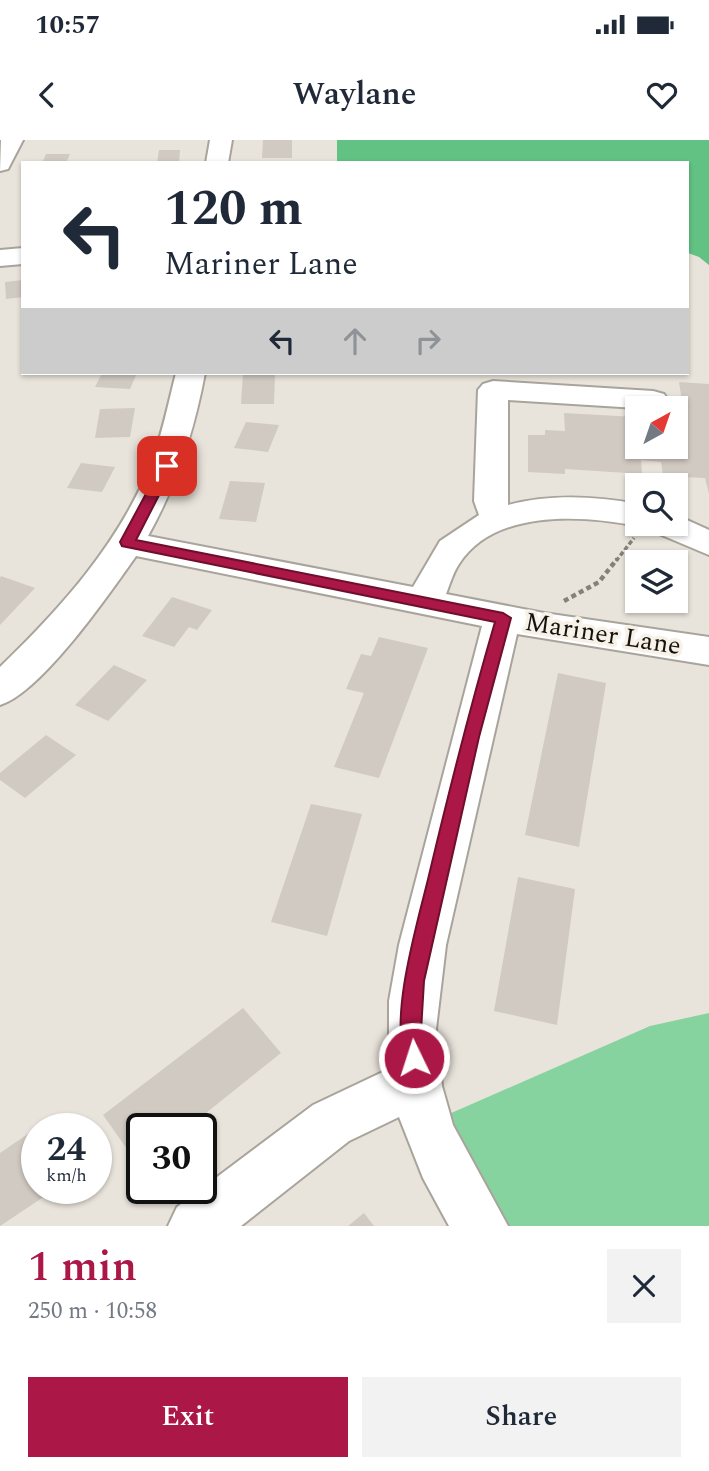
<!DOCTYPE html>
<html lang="en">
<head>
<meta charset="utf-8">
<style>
  :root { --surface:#fff; --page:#f2f2f3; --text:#1f2937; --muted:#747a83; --accent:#ab1747 }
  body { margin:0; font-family:Spectral,serif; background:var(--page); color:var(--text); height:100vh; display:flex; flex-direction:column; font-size:26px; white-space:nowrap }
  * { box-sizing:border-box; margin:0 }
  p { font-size:23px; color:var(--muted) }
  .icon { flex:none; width:38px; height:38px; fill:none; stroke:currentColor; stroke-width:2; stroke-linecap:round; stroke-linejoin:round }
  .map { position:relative; height:1086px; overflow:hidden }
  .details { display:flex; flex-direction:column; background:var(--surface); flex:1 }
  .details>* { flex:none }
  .hud { position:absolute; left:21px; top:21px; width:668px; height:214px; border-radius:0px; box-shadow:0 2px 5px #0004; background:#fff; color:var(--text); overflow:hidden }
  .needle { width:46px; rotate:40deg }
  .buttons { position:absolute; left:625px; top:256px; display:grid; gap:14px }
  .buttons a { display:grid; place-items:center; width:63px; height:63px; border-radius:0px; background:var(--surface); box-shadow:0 2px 5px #0004; font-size:35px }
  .speed { position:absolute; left:21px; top:973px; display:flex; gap:14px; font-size:35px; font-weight:700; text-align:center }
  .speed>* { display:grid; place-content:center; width:91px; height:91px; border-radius:50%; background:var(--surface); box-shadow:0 2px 5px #0004; line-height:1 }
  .speed small { font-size:18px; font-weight:400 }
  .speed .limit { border:4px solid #111; border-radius:10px; background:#fff; color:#111 }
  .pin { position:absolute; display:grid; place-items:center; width:60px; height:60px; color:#fff; margin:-30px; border-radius:14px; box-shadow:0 4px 10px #0006 }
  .me { position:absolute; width:77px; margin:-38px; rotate:356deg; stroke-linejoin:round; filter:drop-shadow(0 0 5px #0008) }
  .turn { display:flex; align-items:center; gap:24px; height:147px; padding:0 28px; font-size:32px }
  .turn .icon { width:91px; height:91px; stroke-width:2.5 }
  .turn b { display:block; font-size:49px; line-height:60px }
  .lanes { display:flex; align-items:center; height:66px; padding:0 28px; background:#0003; justify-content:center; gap:35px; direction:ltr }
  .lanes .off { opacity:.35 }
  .round { display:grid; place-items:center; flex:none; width:74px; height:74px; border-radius:0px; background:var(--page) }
  .head { display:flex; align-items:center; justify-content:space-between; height:119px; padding:0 28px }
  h1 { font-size:42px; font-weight:600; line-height:52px; color:var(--accent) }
  .primary-button { display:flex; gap:14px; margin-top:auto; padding:14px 28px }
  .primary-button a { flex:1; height:80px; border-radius:0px; background:var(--accent); color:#fff; font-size:28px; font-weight:600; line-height:80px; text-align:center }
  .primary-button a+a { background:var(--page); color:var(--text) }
  .status { display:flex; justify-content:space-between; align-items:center; height:49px; padding:0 35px; background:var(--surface); direction:ltr }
  .status svg { height:19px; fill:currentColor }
  header { display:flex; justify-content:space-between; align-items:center; height:91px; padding:0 28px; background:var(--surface); font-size:32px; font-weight:600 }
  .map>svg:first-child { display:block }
</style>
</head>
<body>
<div class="status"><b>10:57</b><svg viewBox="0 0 49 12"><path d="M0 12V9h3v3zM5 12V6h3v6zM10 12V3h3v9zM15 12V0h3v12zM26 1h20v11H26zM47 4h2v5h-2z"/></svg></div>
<header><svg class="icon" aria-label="back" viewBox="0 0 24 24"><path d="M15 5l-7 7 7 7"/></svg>Waylane<svg class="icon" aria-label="heart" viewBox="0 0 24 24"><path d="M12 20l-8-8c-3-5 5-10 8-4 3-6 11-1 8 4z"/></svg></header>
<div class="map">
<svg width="709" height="1086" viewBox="0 0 709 1086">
  <rect width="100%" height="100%" fill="#e9e4db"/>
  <path fill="#86d39f" d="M 709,873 L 709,1086 L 506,1086 L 449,974 L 650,886 Z"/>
  <path fill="#62c284" d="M 337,0 L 709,0 L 709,125 L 699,117 L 688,113 L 688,23 L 337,23 Z"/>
  <g fill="#d0cac2">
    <path d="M 263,0 L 292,0 L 292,18 L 262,18 Z"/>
    <path d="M 159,10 L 180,10 L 179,23 L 157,23 Z"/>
    <path d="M 46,14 L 70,14 L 66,23 L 42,23 Z"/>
    <path d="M 23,140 L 23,157 L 6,159 L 5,142 Z"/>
    <path d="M 102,233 L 137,233 L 130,249 L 95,247 Z"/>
    <path d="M 243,233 L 275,233 L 274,264 L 241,264 Z"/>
    <path d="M 679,242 L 709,244 L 709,354 L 705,338 L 663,336 L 661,322 L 641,320 L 642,334 L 565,329 L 565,334 L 528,332 L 528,295 L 545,295 L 545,290 L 565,291 L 564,273 L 636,277 L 637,306 L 676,306 L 676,286 L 686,286 Z"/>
    <path d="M 135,268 L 130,297 L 95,298 L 100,269 Z"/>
    <path d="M 246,282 L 279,285 L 268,312 L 234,308 Z"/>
    <path d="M 81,323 L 115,327 L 102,352 L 67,348 Z"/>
    <path d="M 230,341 L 265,343 L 256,382 L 219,379 Z"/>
    <path d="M 1,436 L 35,448 L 0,485 L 0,438 Z"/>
    <path d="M 172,457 L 212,470 L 197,490 L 189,487 L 174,507 L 142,496 Z"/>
    <path d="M 379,497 L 428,508 L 379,638 L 334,627 L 364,553 L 346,549 L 361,514 L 371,516 Z"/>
    <path d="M 114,525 L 147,540 L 108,581 L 75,565 Z"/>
    <path d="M 558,533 L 606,543 L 579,707 L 525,695 Z"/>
    <path d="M 46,595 L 76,615 L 25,658 L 0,640 L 0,633 Z"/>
    <path d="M 311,664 L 362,674 L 327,796 L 271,782 Z"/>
    <path d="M 518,737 L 575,749 L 557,885 L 494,871 Z"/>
    <path d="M 243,868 L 281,913 L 186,989 L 142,989 L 142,1024 L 139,1026 L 103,975 Z"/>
    <path d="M 41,985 L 43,989 L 37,989 L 37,1048 L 57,1048 L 0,1086 L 0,1013 Z"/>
    <path d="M 364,1073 L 374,1086 L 348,1086 Z"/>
  </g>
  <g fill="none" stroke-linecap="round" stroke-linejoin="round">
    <defs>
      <g id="minor">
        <path d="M 1,0 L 23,0 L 8,29 L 0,31 Z"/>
        <path d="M 210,0 L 232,0 L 228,23 L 206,23 Z"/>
        <path d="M 23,108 L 23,124 L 0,126 L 0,110 Z"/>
        <path d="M 176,233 L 205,233 C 194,292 177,344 148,396 L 413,447 L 440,401 L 479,375 L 474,361 L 478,250 L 483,244 L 493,241 L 653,251 L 664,254 L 668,260 L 664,266 L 637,268 L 508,260 L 508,365 C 551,354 594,356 637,364 L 637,383 L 646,383 L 637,386 C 582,375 494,369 459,424 C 453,433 450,444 446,454 L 544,473 L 709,497 L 709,525 L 517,494 L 446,805 L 436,889 L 442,946 L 453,985 L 508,1086 L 449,1086 L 423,1038 L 399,977 L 349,1001 L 241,1086 L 168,1086 L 177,1067 L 313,965 L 389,929 L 389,861 L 399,805 L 482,486 L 136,416 C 110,453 41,553 0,565 L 0,527 C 60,469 118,405 150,326 C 162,296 168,264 176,233 Z"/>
        <path d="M 676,375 L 709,390 L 709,415 L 652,391 L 647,383 L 676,383 Z"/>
      </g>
    </defs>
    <use href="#minor" stroke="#a9a49b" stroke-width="4"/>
    <path stroke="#84817b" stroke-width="3.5" stroke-dasharray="4.5 2.5" stroke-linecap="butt" d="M 616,421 L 634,398"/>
    <path stroke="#84817b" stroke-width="4.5" stroke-dasharray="5 3.5" stroke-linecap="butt" d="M 564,461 L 599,442 L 617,419"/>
    <use href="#minor" fill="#fff" fill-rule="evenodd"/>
  </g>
  <path fill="#ab1747" stroke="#6f0f2e" stroke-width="2" d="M 167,322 L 174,326 L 136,400 L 503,473 L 511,478 L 479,597 L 424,841 L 421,891 L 424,918 L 421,925 L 414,928 L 407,925 C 387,879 419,779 430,731 C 450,647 471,564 495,482 L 122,406 L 120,402 L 161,326 Z"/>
  <g text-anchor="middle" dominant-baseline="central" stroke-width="7" stroke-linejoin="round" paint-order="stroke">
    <g font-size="26" fill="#151310" stroke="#f7f1e8">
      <text transform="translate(603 494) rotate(9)">Mariner Lane</text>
    </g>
  </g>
</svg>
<div class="buttons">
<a><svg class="needle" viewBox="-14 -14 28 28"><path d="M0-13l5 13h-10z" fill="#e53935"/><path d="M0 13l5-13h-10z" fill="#747a83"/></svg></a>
<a><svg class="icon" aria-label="search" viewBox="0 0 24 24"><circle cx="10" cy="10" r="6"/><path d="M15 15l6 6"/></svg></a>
<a><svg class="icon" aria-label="layers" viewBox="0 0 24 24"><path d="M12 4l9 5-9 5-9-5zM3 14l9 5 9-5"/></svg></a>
</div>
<div class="speed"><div>24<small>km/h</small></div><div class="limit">30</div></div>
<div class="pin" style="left:167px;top:326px;background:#d93025"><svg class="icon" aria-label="arrive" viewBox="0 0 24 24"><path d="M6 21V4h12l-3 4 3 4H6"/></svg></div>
<svg class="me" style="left:414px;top:918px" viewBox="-20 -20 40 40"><circle r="17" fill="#ab1747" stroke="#fff" stroke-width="3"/><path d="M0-11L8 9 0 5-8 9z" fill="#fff"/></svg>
<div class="hud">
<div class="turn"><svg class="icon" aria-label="left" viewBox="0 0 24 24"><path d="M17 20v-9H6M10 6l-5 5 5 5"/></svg><div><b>120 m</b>Mariner Lane</div></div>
<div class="lanes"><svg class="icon" aria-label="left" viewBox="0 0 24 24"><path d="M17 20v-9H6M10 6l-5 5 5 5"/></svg><svg class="icon off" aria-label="ahead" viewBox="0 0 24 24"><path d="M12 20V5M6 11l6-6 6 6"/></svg><svg class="icon off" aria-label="right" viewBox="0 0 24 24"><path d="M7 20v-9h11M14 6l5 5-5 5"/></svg></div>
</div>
</div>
<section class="details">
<div class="head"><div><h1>1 min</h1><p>250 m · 10:58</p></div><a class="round"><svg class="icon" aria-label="close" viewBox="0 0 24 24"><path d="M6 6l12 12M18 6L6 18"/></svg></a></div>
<div class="primary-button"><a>Exit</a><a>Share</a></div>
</section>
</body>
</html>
